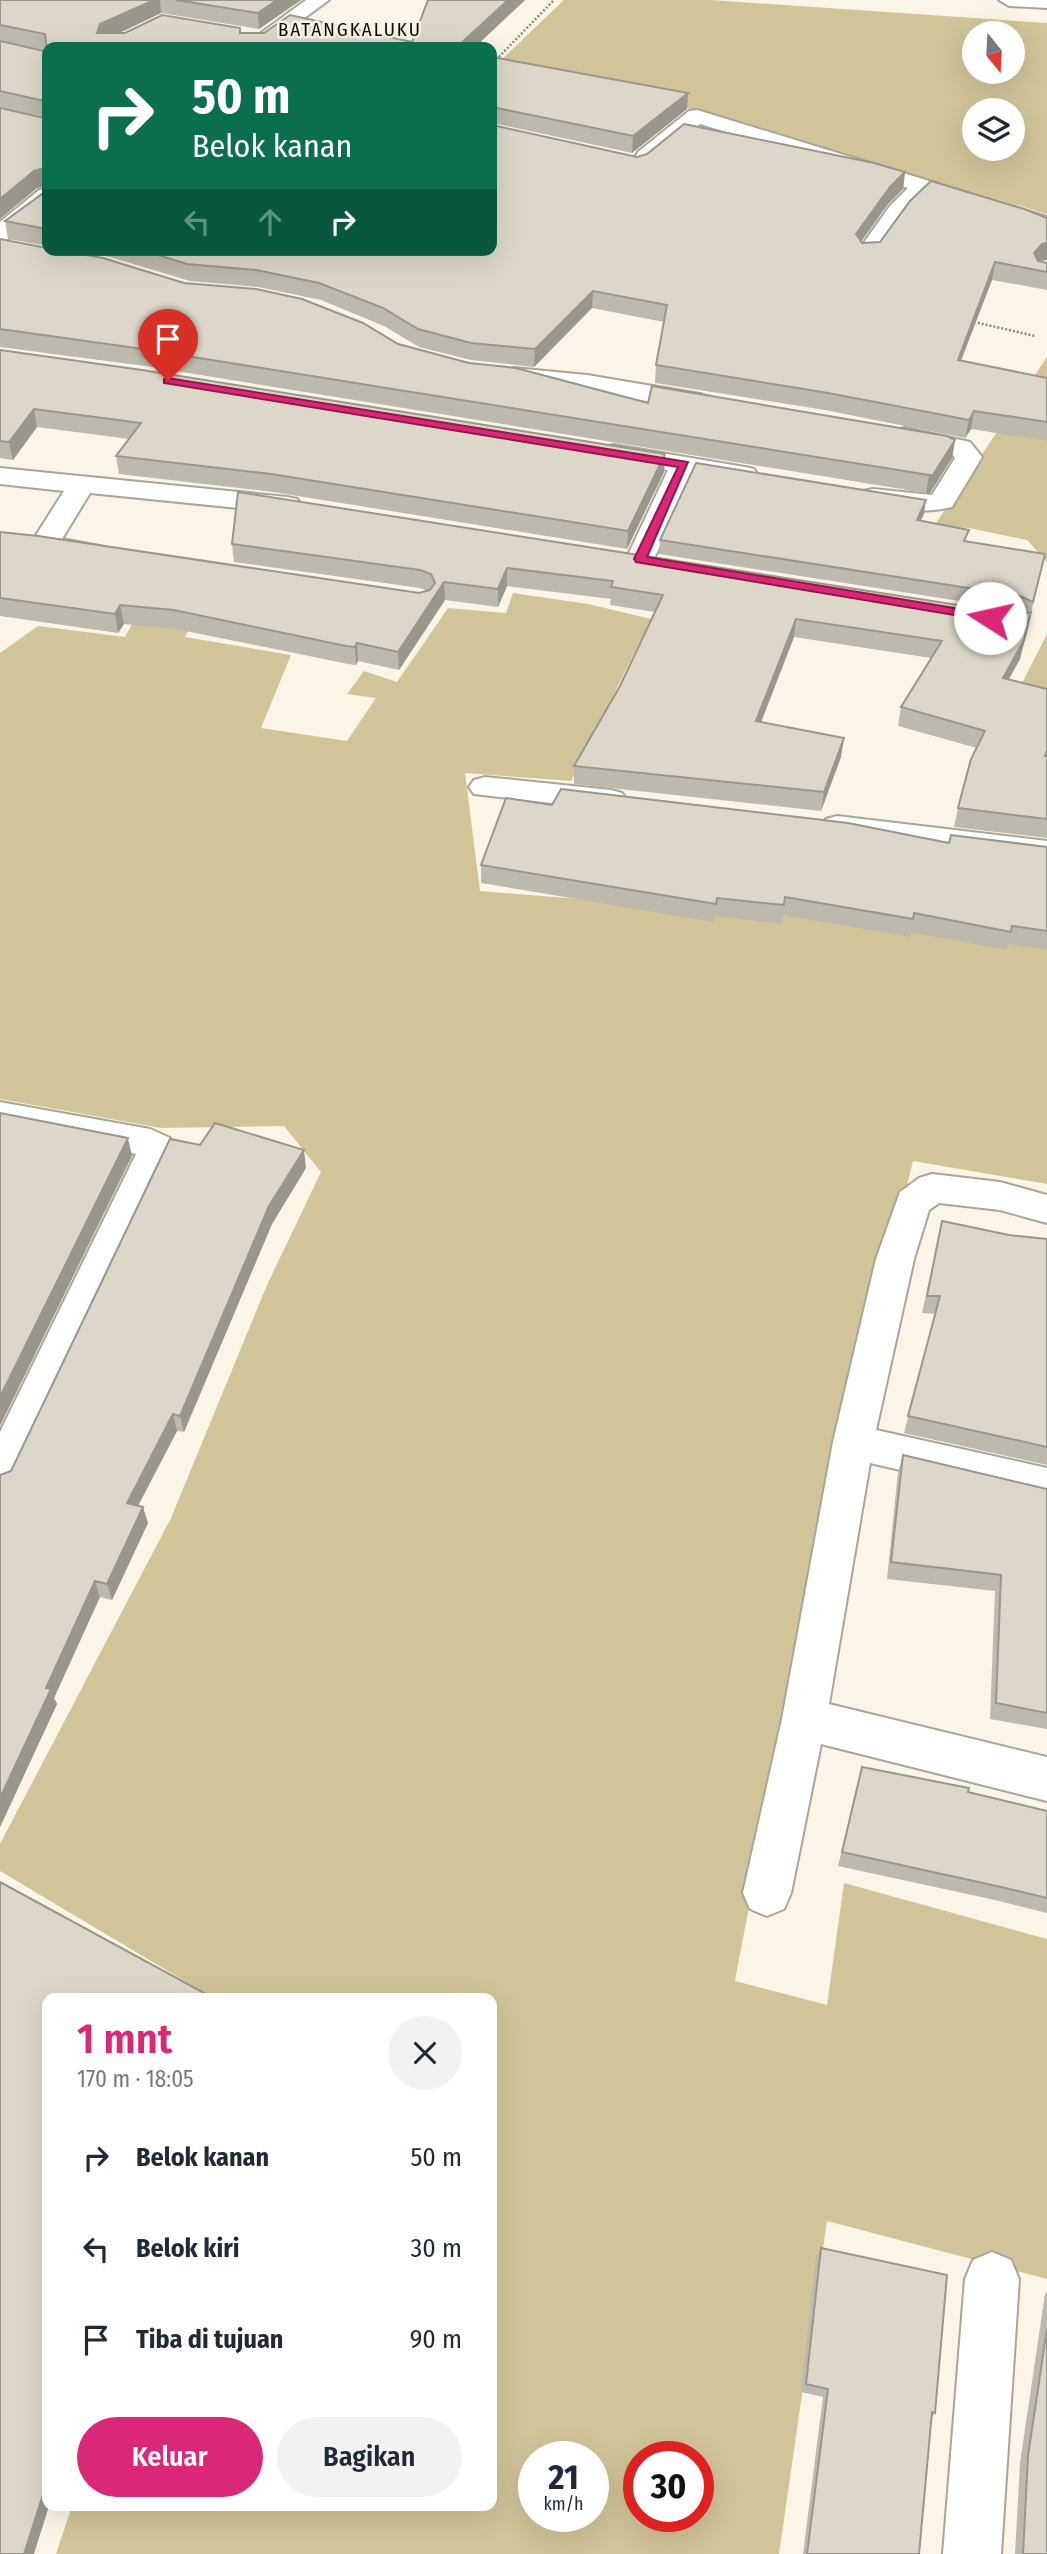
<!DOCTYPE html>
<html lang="id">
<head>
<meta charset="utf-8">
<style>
  :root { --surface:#fff; --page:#f2f2f3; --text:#1f2937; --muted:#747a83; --accent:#db2777 }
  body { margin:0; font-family:"Fira Sans Condensed",sans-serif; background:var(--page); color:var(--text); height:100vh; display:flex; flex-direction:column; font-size:26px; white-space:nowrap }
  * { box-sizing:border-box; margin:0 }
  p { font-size:23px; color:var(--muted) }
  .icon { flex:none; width:38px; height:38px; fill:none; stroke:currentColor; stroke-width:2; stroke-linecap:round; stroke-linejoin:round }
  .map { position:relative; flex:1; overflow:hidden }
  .panel { position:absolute; left:42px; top:1993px; width:455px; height:518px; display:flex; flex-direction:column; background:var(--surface); border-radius:14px; box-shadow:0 7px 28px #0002 }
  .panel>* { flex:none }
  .hud { position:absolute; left:42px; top:42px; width:455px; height:214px; border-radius:14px; box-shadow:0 7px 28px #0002; background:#0b6e4f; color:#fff; overflow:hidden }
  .needle { width:46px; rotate:162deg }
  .buttons { position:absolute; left:962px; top:21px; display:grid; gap:14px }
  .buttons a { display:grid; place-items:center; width:63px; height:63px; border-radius:50%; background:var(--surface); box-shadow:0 7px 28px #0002; font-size:35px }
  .speed { position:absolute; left:518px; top:2441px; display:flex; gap:14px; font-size:35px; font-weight:700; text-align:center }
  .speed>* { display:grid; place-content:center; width:91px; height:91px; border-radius:50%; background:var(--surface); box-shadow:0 7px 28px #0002; line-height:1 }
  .speed small { font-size:18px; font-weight:400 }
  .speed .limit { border:10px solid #d22; background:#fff; color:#111 }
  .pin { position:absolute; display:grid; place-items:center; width:60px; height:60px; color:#fff; margin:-72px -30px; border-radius:50% 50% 50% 0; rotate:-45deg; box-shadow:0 0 7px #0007 }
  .pin .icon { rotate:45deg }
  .me { position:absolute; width:77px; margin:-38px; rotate:280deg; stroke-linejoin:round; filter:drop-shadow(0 0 5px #0008) }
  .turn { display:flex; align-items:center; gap:24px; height:147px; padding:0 35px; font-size:32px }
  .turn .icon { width:91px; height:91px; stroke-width:2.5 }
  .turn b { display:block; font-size:49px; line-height:60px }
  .lanes { display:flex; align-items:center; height:66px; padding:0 35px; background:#0003; justify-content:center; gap:35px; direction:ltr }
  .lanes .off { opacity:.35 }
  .round { display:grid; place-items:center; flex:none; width:74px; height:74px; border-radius:37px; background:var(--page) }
  .summary { display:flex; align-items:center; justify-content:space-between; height:119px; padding:0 35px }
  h1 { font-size:42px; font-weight:600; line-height:52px; color:var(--accent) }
  .primary-button { display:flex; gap:14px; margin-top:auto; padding:14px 35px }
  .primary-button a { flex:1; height:80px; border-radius:42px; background:var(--accent); color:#fff; font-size:28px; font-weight:600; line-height:80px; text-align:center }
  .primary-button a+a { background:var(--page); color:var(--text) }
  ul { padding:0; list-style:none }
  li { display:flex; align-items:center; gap:21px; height:91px; padding:0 35px }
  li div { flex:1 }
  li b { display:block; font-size:26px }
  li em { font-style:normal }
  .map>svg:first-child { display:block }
</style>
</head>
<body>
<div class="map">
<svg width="1047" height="2554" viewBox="0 0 1047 2554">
  <rect width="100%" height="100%" fill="#faf5e6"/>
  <g fill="#d2c499" fill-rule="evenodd">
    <path d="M 564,0 L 711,0 L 1047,23 L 1047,214 L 695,110 L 494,67 ZM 975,33 L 1013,33 L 1013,72 L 975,72 ZM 975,110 L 1013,110 L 1013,149 L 975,149 Z"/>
    <path d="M 1047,357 L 1047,562 L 1027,540 L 969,528 L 934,526 Z"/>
    <path d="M 162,567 L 217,577 L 185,637 L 291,655 L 261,728 L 347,741 L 376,698 L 347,694 L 364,671 L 397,682 L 448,608 L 506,613 L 513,593 L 588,604 L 651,619 L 571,781 L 465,773 L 480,891 L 918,926 L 1047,946 L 1047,1184 L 913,1161 L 800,1634 L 735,1981 L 827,2005 L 844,1883 L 1047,1939 L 1047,2279 L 827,2221 L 779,2554 L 56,2554 L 72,2506 L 492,2506 L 492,1998 L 213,1998 L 0,1871 L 0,1844 L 171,1518 L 267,1285 L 321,1172 L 284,1126 L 161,1128 L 0,1099 L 0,653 L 38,626 L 125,637 ZM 534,2457 L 593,2457 L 593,2516 L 534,2516 ZM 639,2457 L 698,2457 L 698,2516 L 639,2516 Z"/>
    <path d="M 1047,634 L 1047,702 L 1017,693 Z"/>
  </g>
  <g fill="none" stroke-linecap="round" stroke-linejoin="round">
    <defs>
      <g id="minor">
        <path d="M 306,0 L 329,0 L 265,47 L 242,47 Z"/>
        <path d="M 999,0 L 1047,0 L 1047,8 L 1009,6 Z"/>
        <path d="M 697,110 L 1047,217 L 1047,231 L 928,195 L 906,216 L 876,258 L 860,258 L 856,253 L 860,248 L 890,206 L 908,188 L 700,124 L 654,162 L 638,162 L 635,157 L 638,152 L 689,111 Z"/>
        <path d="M 47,188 L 47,206 L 8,239 L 0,241 L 0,222 L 39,190 Z"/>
        <path d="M 514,368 L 587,375 L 700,394 L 709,397 L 713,402 L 709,407 L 700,410 L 587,391 L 505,381 L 501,376 L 505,371 Z"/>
        <path d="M 905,428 L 970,442 L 982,457 L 952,507 C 923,514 892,510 863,503 L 859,497 L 863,491 L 873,489 L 932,495 L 955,458 L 952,454 L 896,442 L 892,436 L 896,430 Z"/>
        <path d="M 614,445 L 745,467 L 754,469 L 758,475 L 754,481 L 745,483 L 693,474 L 654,559 L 650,565 L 640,567 L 630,565 L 626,559 L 668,470 L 605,459 L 601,453 L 605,447 Z"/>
        <path d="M 0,468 L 287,497 L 297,499 L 301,505 L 297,511 L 287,513 L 90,493 L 62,539 L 104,547 L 108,553 L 104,559 C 82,564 46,559 33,540 L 64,491 L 0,484 Z"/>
        <path d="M 485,777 L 611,790 L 622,793 L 627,800 L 622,807 L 611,810 L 474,794 L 469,787 L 474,780 Z"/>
        <path d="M 837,816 L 1047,841 L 1047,863 L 826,833 L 821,826 L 826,819 Z"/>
        <path d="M 0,1102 L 150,1129 L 170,1138 L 175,1148 L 15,1486 L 0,1492 L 0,1432 L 136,1154 L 0,1128 Z"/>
        <path d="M 932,1174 L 1000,1182 L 1047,1195 L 1047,1223 L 1000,1210 L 939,1203 L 929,1210 L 914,1259 L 876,1430 L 1047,1468 L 1047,1504 L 870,1463 L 829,1704 L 1047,1757 L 1047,1801 L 821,1744 L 791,1893 L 784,1909 L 767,1916 L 750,1909 L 743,1893 L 782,1719 L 833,1442 L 876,1259 L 900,1192 L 919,1178 Z"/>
        <path d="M 992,2252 L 1011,2260 L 1019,2279 L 1001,2554 L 943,2554 L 965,2279 L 973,2260 Z"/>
      </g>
    </defs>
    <use href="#minor" stroke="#a9a597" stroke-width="4"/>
    <g stroke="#8a877d" stroke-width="2.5" stroke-dasharray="2 2" stroke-linecap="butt">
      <path d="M 496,60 L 554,0"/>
      <path d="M 970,321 L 1035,336"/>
    </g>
    <use href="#minor" fill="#fff" fill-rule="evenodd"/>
  </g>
  <g fill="#bdb9ac">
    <path d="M 0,0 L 301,0 L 259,29 L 161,13 L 119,33 L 240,33 L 412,42 L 428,0 L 525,0 L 475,47 L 47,47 L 47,246 L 8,239 L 5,221 L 46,191 L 46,186 L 37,188 L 44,118 L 45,117 L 0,108 L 0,41 L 44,51 L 45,50 L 0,41 Z"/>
    <path d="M 492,57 L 688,93 L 687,109 L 632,153 L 493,123 Z"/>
    <path d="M 637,157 L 905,172 L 903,189 L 888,204 L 861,242 L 862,243 L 880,242 L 1047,218 L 1047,260 L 1039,261 L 1047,263 L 1047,290 L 992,280 L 961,361 L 1047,378 L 1047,441 L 971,429 L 965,438 L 825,410 L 655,383 L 656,365 L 664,322 L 592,308 L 534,367 L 471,360 L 419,347 L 384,326 L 321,300 L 258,287 L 190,281 L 110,257 L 72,250 L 492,250 Z"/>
    <path d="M 0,239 L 184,283 L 469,363 L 648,403 L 955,440 L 952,458 L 930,493 L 926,493 L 145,366 L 0,347 Z"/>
    <path d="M 0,350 L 665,454 L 664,472 L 627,549 L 273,492 L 119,474 L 116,456 L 129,439 L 37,427 L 13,460 L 0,458 Z"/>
    <path d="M 238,492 L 1021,615 L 1025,614 L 1017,610 L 659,554 L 660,540 L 924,514 L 921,520 L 966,541 L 1045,554 L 1020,659 L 1009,679 L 1047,689 L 1047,838 L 954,827 L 958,808 L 977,748 L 898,726 L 901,707 L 931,658 L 794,637 L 761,722 L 841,757 L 821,811 L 574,784 L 574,766 L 620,686 L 655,612 L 610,605 L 611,599 L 507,586 L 498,607 L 445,600 L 399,670 L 358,661 L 356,665 L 348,664 L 176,629 L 124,624 L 118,633 L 0,616 L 0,532 L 419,593 L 428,591 L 420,588 L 234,562 L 232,544 Z"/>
    <path d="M 552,805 L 949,843 L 1047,847 L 1047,950 L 1008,944 L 1006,950 L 911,932 L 910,937 L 783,915 L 782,924 L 715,916 L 714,922 L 481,883 L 481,865 Z"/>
    <path d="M 306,1168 L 272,1224 L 184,1432 L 177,1431 L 138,1506 L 148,1523 L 112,1600 L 100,1597 L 54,1698 L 57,1704 L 0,1827 L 0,1475 L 11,1471 Z"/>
    <path d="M 942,1221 L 1009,1235 L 1047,1239 L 1047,1465 L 904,1433 L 935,1314 L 922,1313 Z"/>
    <path d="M 903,1455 L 1047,1489 L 1047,1729 L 990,1719 L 995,1591 L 887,1579 L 898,1472 Z"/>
    <path d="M 862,1767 L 1047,1811 L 1047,1913 L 995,1900 L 838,1866 Z"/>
    <path d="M 821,2248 L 935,2413 L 932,2417 L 919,2554 L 803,2554 L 823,2397 L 801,2392 L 816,2258 Z"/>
    <path d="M 1047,2292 L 1047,2554 L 1015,2554 L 1020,2463 L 1045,2294 Z"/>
  </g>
  <g fill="#9a968c">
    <path d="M 154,0 L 160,0 L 161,13 L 103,41 L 97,33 L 100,24 Z"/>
    <path d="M 277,0 L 301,0 L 259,29 L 258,13 Z"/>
    <path d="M 508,0 L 525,0 L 475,47 L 457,47 Z"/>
    <path d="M 688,93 L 687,109 L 632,153 L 633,136 Z"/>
    <path d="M 43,168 L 46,185 L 37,188 L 0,219 L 0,199 L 34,171 Z"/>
    <path d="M 905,172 L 903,189 L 888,204 L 854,251 L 856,234 L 890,187 Z"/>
    <path d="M 1047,243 L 1047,260 L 1038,261 L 1031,270 L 1034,253 L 1042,244 Z"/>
    <path d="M 995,262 L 992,280 L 954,378 L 958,360 Z"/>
    <path d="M 593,291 L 592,308 L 534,367 L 535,349 Z"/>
    <path d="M 34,409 L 37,427 L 13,460 L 9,442 Z"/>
    <path d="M 974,411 L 971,429 L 965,438 L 969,420 Z"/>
    <path d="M 955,440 L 952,458 L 930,493 L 926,493 L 929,475 Z"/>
    <path d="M 665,454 L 664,472 L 627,549 L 628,531 Z"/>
    <path d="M 926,500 L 924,514 L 914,534 L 917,520 Z"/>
    <path d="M 507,568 L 507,586 L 498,607 L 498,589 Z"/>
    <path d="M 444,582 L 445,600 L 399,670 L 398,652 Z"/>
    <path d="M 120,605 L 124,624 L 118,633 L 115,614 Z"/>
    <path d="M 796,619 L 794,637 L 754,740 L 756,721 Z"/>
    <path d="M 1027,631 L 1020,659 L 999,696 L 1003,678 Z"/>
    <path d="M 357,643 L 358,661 L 356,665 L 355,647 Z"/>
    <path d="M 844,738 L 841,757 L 821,811 L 824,792 Z"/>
    <path d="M 128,1138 L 132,1156 L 0,1426 L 0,1397 Z"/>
    <path d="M 304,1150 L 306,1168 L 272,1224 L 184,1432 L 180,1416 L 269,1206 Z"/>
    <path d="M 173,1414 L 177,1431 L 131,1519 L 127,1503 Z"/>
    <path d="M 143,1507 L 148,1523 L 112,1600 L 107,1584 Z"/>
    <path d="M 95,1581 L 100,1597 L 54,1698 L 57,1704 L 0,1827 L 0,1798 L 46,1688 Z"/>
    <path d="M 47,2482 L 47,2506 L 49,2506 L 34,2554 L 24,2554 Z"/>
  </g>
  <g fill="#dcd7c8" stroke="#9a968c" stroke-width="2">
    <path d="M 0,0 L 154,0 L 100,24 L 97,33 L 125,33 L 162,15 L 240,28 L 240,33 L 264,33 L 290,15 L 412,42 L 428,0 L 508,0 L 457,47 L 47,47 L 47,229 L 5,221 L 46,191 L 47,171 L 43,168 L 34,171 L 0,199 L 0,108 L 44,118 L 47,115 L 45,101 L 0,91 L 0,41 L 44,51 L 47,49 L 45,34 L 0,25 Z"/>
    <path d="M 176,0 L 277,0 L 258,13 Z"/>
    <path d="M 492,57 L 688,93 L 633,136 L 492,107 Z"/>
    <path d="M 684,124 L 874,163 L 905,172 L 890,187 L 856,234 L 862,243 L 880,242 L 910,201 L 931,181 L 1024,209 L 1047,218 L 1047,243 L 1042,244 L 1034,253 L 1038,261 L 1047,263 L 1047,272 L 995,262 L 958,360 L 1047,378 L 1047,422 L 974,411 L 969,420 L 828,393 L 656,365 L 667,305 L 593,291 L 535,349 L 471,343 L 418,329 L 383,308 L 319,283 L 256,270 L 187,264 L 142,250 L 492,250 L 492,125 L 637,157 L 647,154 Z"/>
    <path d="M 0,239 L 47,248 L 47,250 L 59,250 L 103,258 L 184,283 L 256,289 L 302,299 L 363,323 L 398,344 L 469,363 L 516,368 L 648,403 L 652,386 L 947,436 L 955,440 L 933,475 L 929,475 L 143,349 L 0,329 Z"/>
    <path d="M 0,350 L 142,370 L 665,454 L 628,531 L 271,474 L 116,456 L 141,423 L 34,409 L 9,442 L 0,441 Z"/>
    <path d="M 696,463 L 926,500 L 917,520 L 969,530 L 964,541 L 1045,554 L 1033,602 L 1020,596 L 660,540 Z"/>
    <path d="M 238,492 L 1021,615 L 1031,612 L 1024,640 L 1003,678 L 1047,689 L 1047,750 L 1045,756 L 1047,756 L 1047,819 L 958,808 L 971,759 L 985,731 L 901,707 L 942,641 L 796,619 L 756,721 L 844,738 L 824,792 L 574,766 L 620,686 L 663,595 L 611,587 L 613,581 L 507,568 L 498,589 L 444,582 L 398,652 L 357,643 L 355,647 L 346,646 L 174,610 L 120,605 L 115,614 L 0,598 L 0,532 L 38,536 L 419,593 L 430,590 L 435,583 L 431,574 L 420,570 L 232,544 Z"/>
    <path d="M 561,789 L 848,823 L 949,843 L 951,835 L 1047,847 L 1047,931 L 1012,926 L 1011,932 L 914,913 L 913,919 L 785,897 L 784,905 L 717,898 L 716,904 L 481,865 L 506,798 L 552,805 Z"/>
    <path d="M 0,1113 L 128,1138 L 0,1397 Z"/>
    <path d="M 215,1123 L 304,1150 L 269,1206 L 180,1416 L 173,1414 L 127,1503 L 143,1507 L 107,1584 L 95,1581 L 46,1688 L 51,1689 L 0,1798 L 0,1475 L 11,1471 L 170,1139 L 200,1145 Z"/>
    <path d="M 942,1221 L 1009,1235 L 1047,1239 L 1047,1447 L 908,1416 L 940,1296 L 927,1296 Z"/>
    <path d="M 903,1455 L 1047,1489 L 1047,1713 L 996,1703 L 1001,1575 L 891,1562 Z"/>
    <path d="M 862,1767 L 969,1788 L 968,1792 L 1047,1811 L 1047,1898 L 1001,1887 L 842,1852 Z"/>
    <path d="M 0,1882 L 206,1994 L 205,1998 L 47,1998 L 47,2482 L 24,2554 L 0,2554 Z"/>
    <path d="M 821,2248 L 947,2275 L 935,2413 L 932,2412 L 919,2554 L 807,2554 L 828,2389 L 806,2384 Z"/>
    <path d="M 1047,2328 L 1047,2554 L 1023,2554 L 1028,2456 Z"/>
  </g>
  <path fill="#db2777" stroke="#8e194d" stroke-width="2" d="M 168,378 L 688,462 L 647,557 L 990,614 L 996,618 L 990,621 L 636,562 L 634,559 L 678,467 L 164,383 L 164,379 Z"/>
  <g text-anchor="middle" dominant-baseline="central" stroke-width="5" stroke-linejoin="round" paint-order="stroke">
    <g font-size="19" letter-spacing="2" fill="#0d0c07" stroke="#faf5e6">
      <text x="350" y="29">BATANGKALUKU</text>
    </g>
  </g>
</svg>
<div class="buttons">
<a><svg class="needle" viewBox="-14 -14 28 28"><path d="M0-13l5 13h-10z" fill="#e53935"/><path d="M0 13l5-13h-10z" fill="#747a83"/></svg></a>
<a><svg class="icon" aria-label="layers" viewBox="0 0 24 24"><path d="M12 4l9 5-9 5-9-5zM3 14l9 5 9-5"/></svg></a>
</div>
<div class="speed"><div>21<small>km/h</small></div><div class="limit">30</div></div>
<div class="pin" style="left:168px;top:381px;background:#d93025"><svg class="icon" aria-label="arrive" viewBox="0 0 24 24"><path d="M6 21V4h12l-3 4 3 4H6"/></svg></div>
<svg class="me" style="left:990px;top:618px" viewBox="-20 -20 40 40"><circle r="19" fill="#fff"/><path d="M0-13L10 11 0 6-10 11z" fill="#db2777"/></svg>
<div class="hud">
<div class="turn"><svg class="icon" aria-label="right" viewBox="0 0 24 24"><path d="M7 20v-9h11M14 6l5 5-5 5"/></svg><div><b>50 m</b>Belok kanan</div></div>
<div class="lanes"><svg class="icon off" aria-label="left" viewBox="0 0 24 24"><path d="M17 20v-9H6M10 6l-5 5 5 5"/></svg><svg class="icon off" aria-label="ahead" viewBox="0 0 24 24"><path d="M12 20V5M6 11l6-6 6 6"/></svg><svg class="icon" aria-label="right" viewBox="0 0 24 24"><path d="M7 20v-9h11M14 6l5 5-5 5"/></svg></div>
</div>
<section class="panel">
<div class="summary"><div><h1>1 mnt</h1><p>170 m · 18:05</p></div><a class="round"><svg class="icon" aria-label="close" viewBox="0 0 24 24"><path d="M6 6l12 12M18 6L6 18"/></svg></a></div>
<ul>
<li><svg class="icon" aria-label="right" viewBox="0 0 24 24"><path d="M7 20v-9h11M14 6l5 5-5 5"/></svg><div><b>Belok kanan</b></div><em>50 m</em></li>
<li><svg class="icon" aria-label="left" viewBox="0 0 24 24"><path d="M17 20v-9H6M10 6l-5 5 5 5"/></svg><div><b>Belok kiri</b></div><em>30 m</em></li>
<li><svg class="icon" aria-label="arrive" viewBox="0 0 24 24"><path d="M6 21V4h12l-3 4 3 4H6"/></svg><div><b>Tiba di tujuan</b></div><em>90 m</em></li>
</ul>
<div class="primary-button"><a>Keluar</a><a>Bagikan</a></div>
</section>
</div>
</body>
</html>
